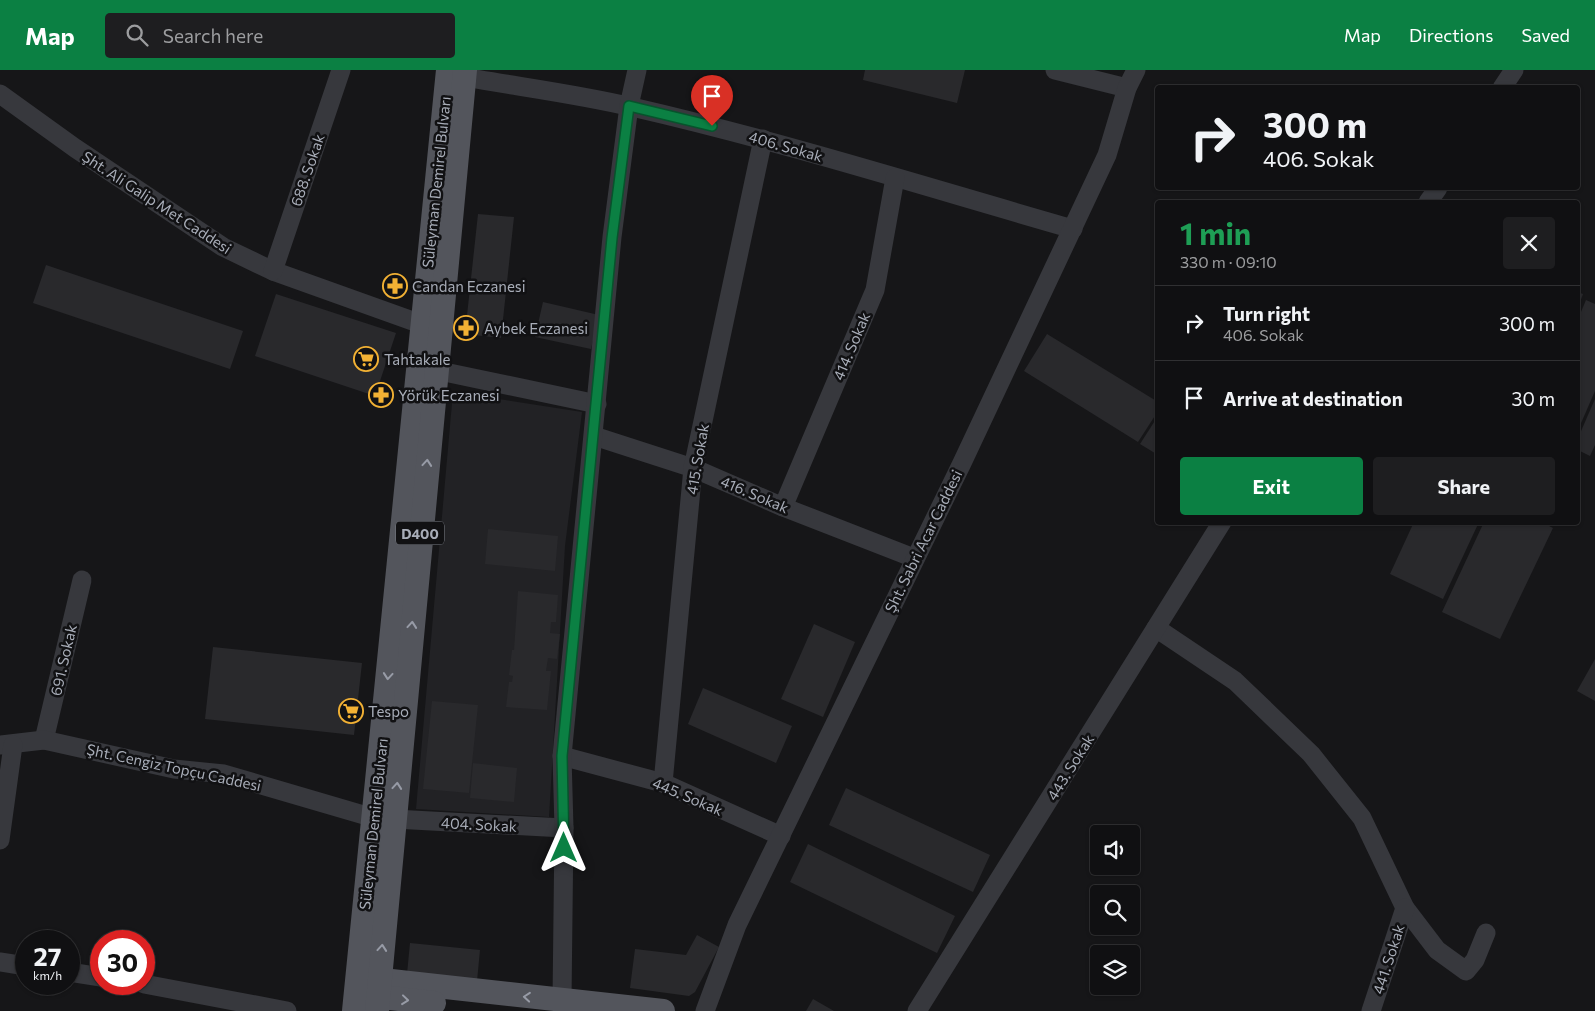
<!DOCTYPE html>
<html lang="en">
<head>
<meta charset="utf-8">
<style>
  :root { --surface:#101012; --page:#1e1e20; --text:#f1f3f6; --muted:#9c9d9f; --line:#303032; --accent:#0b8043 }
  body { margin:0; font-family:Commissioner,sans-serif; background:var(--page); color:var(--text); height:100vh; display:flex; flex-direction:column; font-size:19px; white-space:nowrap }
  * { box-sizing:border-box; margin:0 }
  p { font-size:16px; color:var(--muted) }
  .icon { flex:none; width:28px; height:28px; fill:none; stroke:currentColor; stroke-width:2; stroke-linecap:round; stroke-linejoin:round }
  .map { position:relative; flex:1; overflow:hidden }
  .sheet { position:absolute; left:1155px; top:130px; width:425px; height:325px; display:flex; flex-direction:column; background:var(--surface); border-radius:5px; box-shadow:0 1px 4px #0004,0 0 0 1px var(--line) }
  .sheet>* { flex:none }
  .guide { position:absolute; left:1155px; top:15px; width:425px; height:105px; border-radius:5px; box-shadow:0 1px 4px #0004,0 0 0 1px var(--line); background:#101012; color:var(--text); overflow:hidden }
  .fabs { position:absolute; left:1090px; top:755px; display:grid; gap:10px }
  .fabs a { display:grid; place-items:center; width:50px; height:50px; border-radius:5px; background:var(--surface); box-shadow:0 1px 4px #0004,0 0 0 1px var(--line); font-size:25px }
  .speed { position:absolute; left:15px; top:860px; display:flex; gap:10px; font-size:25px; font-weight:700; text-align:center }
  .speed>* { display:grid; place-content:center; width:65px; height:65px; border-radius:50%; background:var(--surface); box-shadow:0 1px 4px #0004,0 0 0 1px var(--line); line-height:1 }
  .speed small { font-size:12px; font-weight:400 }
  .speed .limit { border:8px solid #d22; background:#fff; color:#111 }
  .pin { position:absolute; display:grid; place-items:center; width:42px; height:42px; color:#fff; margin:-51px -21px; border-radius:50% 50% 50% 0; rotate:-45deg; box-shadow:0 0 5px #0007 }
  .pin .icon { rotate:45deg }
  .me { position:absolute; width:55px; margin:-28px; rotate:0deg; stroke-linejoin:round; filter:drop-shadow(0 0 4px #0008) }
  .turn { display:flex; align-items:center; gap:18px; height:105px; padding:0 25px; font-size:22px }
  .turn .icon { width:65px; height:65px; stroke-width:2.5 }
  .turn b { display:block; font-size:35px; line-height:42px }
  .round { display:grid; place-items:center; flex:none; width:52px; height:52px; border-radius:5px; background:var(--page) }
  .head { display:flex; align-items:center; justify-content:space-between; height:85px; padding:0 25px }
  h1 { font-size:30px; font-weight:700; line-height:38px; color:#1e9e55 }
  .primary-button { display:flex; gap:10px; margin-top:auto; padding:10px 25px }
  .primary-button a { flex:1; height:58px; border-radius:5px; background:var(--accent); color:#fff; font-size:20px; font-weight:700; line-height:58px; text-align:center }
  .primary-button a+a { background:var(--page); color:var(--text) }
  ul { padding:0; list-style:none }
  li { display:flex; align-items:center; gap:15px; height:75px; padding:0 25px; border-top:1px solid var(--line) }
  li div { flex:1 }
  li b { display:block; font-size:19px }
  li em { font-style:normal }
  header { display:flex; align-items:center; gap:30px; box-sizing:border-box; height:70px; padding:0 25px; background:var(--accent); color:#fff }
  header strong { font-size:24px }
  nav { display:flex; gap:28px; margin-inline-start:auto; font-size:18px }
  .search { width:350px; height:45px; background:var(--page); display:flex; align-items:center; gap:12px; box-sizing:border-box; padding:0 18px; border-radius:5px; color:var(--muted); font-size:19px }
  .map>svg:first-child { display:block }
</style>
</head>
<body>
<header>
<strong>Map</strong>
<div class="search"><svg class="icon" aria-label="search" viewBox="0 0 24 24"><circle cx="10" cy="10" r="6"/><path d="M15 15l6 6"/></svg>Search here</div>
<nav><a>Map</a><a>Directions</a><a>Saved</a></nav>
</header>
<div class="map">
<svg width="1595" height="941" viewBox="0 0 1595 941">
  <rect width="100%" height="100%" fill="#161618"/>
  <path fill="#222225" d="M 453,322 L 582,342 L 565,476 L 549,747 L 416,739 Z"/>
  <g fill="#29292c">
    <path d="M 865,0 L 965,0 L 957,33 L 863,10 Z"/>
    <path d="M 478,144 L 514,147 L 501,268 L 465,264 Z"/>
    <path d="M 46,195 L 243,261 L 230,299 L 33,233 Z"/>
    <path d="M 1578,222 L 1583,224 L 1578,238 Z"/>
    <path d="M 276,224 L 396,263 L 375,326 L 255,286 Z"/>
    <path d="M 1586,230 L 1595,234 L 1595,321 L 1578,360 L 1578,249 Z"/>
    <path d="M 543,232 L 599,245 L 591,279 L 535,267 Z"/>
    <path d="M 1047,264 L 1158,332 L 1158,341 L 1138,372 L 1024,301 Z"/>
    <path d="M 1595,329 L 1595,375 L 1590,386 L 1578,380 L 1578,368 Z"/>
    <path d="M 1158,346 L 1158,385 L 1140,374 Z"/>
    <path d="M 1414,452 L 1479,452 L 1443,529 L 1390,504 Z"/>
    <path d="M 1484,452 L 1541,452 L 1553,458 L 1500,569 L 1442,542 Z"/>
    <path d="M 488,459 L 558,466 L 555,501 L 485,494 Z"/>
    <path d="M 518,521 L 558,525 L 556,552 L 551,552 L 550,563 L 560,564 L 557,589 L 548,588 L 546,601 L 551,601 L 547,640 L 506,637 L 509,612 L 512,612 L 513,606 L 509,605 L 512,580 L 514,580 Z"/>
    <path d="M 814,554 L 855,572 L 823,647 L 781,629 Z"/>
    <path d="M 213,577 L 362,593 L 354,665 L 205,649 Z"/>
    <path d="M 1595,589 L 1595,631 L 1577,621 Z"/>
    <path d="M 703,618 L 792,656 L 776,693 L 688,654 Z"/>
    <path d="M 432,631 L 478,635 L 469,723 L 423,719 Z"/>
    <path d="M 473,693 L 517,698 L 514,732 L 470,728 Z"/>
    <path d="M 846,718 L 990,785 L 973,822 L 829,755 Z"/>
    <path d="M 808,774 L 955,846 L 937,883 L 790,812 Z"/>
    <path d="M 697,865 L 719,877 L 695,922 L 689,926 L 630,918 L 635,879 L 686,885 Z"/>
    <path d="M 410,873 L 480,880 L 477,911 L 407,904 Z"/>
    <path d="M 813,929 L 834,941 L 806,941 Z"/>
  </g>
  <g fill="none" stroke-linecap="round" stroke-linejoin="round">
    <g stroke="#37383d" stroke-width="19">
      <path d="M 1055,0 L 1127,18"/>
      <path d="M 464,7 C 520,17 577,24 632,37 C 780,71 926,117 1073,159"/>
      <path d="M 1502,18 L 1514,0"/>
      <path d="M 0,24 L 75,78 L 223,177 L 273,201 L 421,254 L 436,256"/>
      <path d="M 1428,132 L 1438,118"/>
      <path d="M 273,201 L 341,0"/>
      <path d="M 435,300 L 597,334"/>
      <path d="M 594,366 L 693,398 L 783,437 L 914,488"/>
      <path d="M 783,437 L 875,220 L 895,108"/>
      <path d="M 1156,558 L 1235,611 L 1311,684 L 1362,748 L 1405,838 L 1437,880 L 1466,901 L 1475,890 L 1486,863"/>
      <path d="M 44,670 L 82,510"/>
      <path d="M 0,675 L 44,670 L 174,699 L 224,704 L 374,748"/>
      <path d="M 562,686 L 663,713 L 781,766"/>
      <path d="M 663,713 L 693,398 L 763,69"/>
      <path d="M 394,749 L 564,758"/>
      <path d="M 0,770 L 13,675"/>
      <path d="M 0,892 L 26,896"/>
      <path d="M 69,902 L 101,907"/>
      <path d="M 144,914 L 287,941"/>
      <path d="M 562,930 L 564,758 L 562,686 L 612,167 L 629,36 L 637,0"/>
      <path d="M 705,941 L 737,855 L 962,393 L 1107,85 L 1127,18 L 1136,0"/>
      <path d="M 917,941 L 1222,452"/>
      <path d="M 1371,941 L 1405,838"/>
    </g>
    <g stroke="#53555c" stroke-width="24">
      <path d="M 364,908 L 663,941"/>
      <path d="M 363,925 L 434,933"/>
      <path d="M 354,941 L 448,0"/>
      <path d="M 377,941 L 465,0"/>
    </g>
  </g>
  <defs><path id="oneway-chevron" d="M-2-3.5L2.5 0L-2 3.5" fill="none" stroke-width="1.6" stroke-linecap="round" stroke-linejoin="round" transform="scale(1.25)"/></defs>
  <g stroke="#979ba6">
    <use href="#oneway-chevron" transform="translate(427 393) rotate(-85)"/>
    <use href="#oneway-chevron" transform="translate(412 555) rotate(-85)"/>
    <use href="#oneway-chevron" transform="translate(388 606) rotate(95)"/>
    <use href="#oneway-chevron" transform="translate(397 716) rotate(-85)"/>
    <use href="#oneway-chevron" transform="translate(382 878) rotate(-85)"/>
    <use href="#oneway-chevron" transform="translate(527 927) rotate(-175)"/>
    <use href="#oneway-chevron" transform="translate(405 930) rotate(6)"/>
  </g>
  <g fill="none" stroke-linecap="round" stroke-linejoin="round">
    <defs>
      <path id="route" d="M 564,778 L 562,686 L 612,168 L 629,36 L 712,56"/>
    </defs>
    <use href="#route" stroke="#07532c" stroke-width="12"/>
    <use href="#route" stroke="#0b8043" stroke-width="9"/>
  </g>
  <defs>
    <symbol id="pharmacy-ring" viewBox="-11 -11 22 22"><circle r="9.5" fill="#111113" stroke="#f2b134" stroke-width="1.5"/><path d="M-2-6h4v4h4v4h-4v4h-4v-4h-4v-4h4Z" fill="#f2b134"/></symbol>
    <symbol id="supermarket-ring" viewBox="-11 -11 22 22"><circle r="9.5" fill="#111113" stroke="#f2b134" stroke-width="1.5"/><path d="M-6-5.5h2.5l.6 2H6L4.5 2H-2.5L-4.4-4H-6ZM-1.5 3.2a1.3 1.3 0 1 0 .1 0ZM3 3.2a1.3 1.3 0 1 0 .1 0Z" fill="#f2b134"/></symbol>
  </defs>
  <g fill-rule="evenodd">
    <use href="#pharmacy-ring" x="381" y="202" width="28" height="28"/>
    <use href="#pharmacy-ring" x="452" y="244" width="28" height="28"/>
    <use href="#supermarket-ring" x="352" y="275" width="28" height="28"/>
    <use href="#pharmacy-ring" x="367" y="311" width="28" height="28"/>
    <use href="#supermarket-ring" x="337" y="627" width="28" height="28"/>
  </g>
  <g text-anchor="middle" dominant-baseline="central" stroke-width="5" stroke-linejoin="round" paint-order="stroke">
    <rect fill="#111113" stroke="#7b7e86" stroke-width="1" x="396" y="451.5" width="48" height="23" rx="4"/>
    <g font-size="14" font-weight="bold" fill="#a8adb8">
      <text x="420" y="463">D400</text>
    </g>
    <g font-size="15" fill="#a8adb8" stroke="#111113">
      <text transform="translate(786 76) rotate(16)">406. Sokak</text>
      <text transform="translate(307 100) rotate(-71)">688. Sokak</text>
      <text transform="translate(436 112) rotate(-84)">Süleyman Demirel Bulvarı</text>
      <text transform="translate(157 132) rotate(33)">Şht. Ali Galip Met Caddesi</text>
      <text transform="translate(851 276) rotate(-67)">414. Sokak</text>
      <text transform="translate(697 389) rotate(-80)">415. Sokak</text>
      <text transform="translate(755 424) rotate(23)">416. Sokak</text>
      <text transform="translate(923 471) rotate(-64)">Şht. Sabri Acar Caddesi</text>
      <text transform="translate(63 590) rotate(-77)">691. Sokak</text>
      <text transform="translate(174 697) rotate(12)">Şht. Cengiz Topçu Caddesi</text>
      <text transform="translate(1070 697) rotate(-58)">443. Sokak</text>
      <text transform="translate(688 726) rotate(23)">445. Sokak</text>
      <text transform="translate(373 754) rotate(-84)">Süleyman Demirel Bulvarı</text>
      <text transform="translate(479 754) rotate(3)">404. Sokak</text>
      <text transform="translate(1388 889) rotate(-72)">441. Sokak</text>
    </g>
    <g font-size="15" fill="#a8adb8" stroke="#111113" text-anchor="start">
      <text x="412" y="216">Candan Eczanesi</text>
      <text x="484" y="258">Aybek Eczanesi</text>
      <text x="384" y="289">Tahtakale</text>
      <text x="398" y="325">Yörük Eczanesi</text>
      <text x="368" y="641">Tespo</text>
    </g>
  </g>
</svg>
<div class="fabs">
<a><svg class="icon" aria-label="sound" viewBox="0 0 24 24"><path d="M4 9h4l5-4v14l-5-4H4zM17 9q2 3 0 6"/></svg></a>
<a><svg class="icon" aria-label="search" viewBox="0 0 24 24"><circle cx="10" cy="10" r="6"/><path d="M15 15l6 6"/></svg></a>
<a><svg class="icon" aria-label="layers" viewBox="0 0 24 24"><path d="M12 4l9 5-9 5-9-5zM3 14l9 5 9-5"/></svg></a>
</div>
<div class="speed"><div>27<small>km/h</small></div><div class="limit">30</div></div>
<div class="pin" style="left:712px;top:56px;background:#d93025"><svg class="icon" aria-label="arrive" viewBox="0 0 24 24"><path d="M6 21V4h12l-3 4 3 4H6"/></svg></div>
<svg class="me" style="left:564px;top:778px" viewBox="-20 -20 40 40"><path d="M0-17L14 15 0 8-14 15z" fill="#0b8043" stroke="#fff" stroke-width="4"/></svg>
<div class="guide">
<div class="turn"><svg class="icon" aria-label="right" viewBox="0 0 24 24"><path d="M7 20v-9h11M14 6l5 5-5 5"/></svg><div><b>300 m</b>406. Sokak</div></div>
</div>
<section class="sheet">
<div class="head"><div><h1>1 min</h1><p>330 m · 09:10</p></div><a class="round"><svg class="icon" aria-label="close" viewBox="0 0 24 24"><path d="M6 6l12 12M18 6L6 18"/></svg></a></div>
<ul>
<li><svg class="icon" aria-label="right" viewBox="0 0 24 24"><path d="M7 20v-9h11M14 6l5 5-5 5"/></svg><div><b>Turn right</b><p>406. Sokak</p></div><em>300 m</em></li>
<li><svg class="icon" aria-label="arrive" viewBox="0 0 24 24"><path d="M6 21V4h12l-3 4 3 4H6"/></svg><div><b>Arrive at destination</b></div><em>30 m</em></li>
</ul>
<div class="primary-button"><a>Exit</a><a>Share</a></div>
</section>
</div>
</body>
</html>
